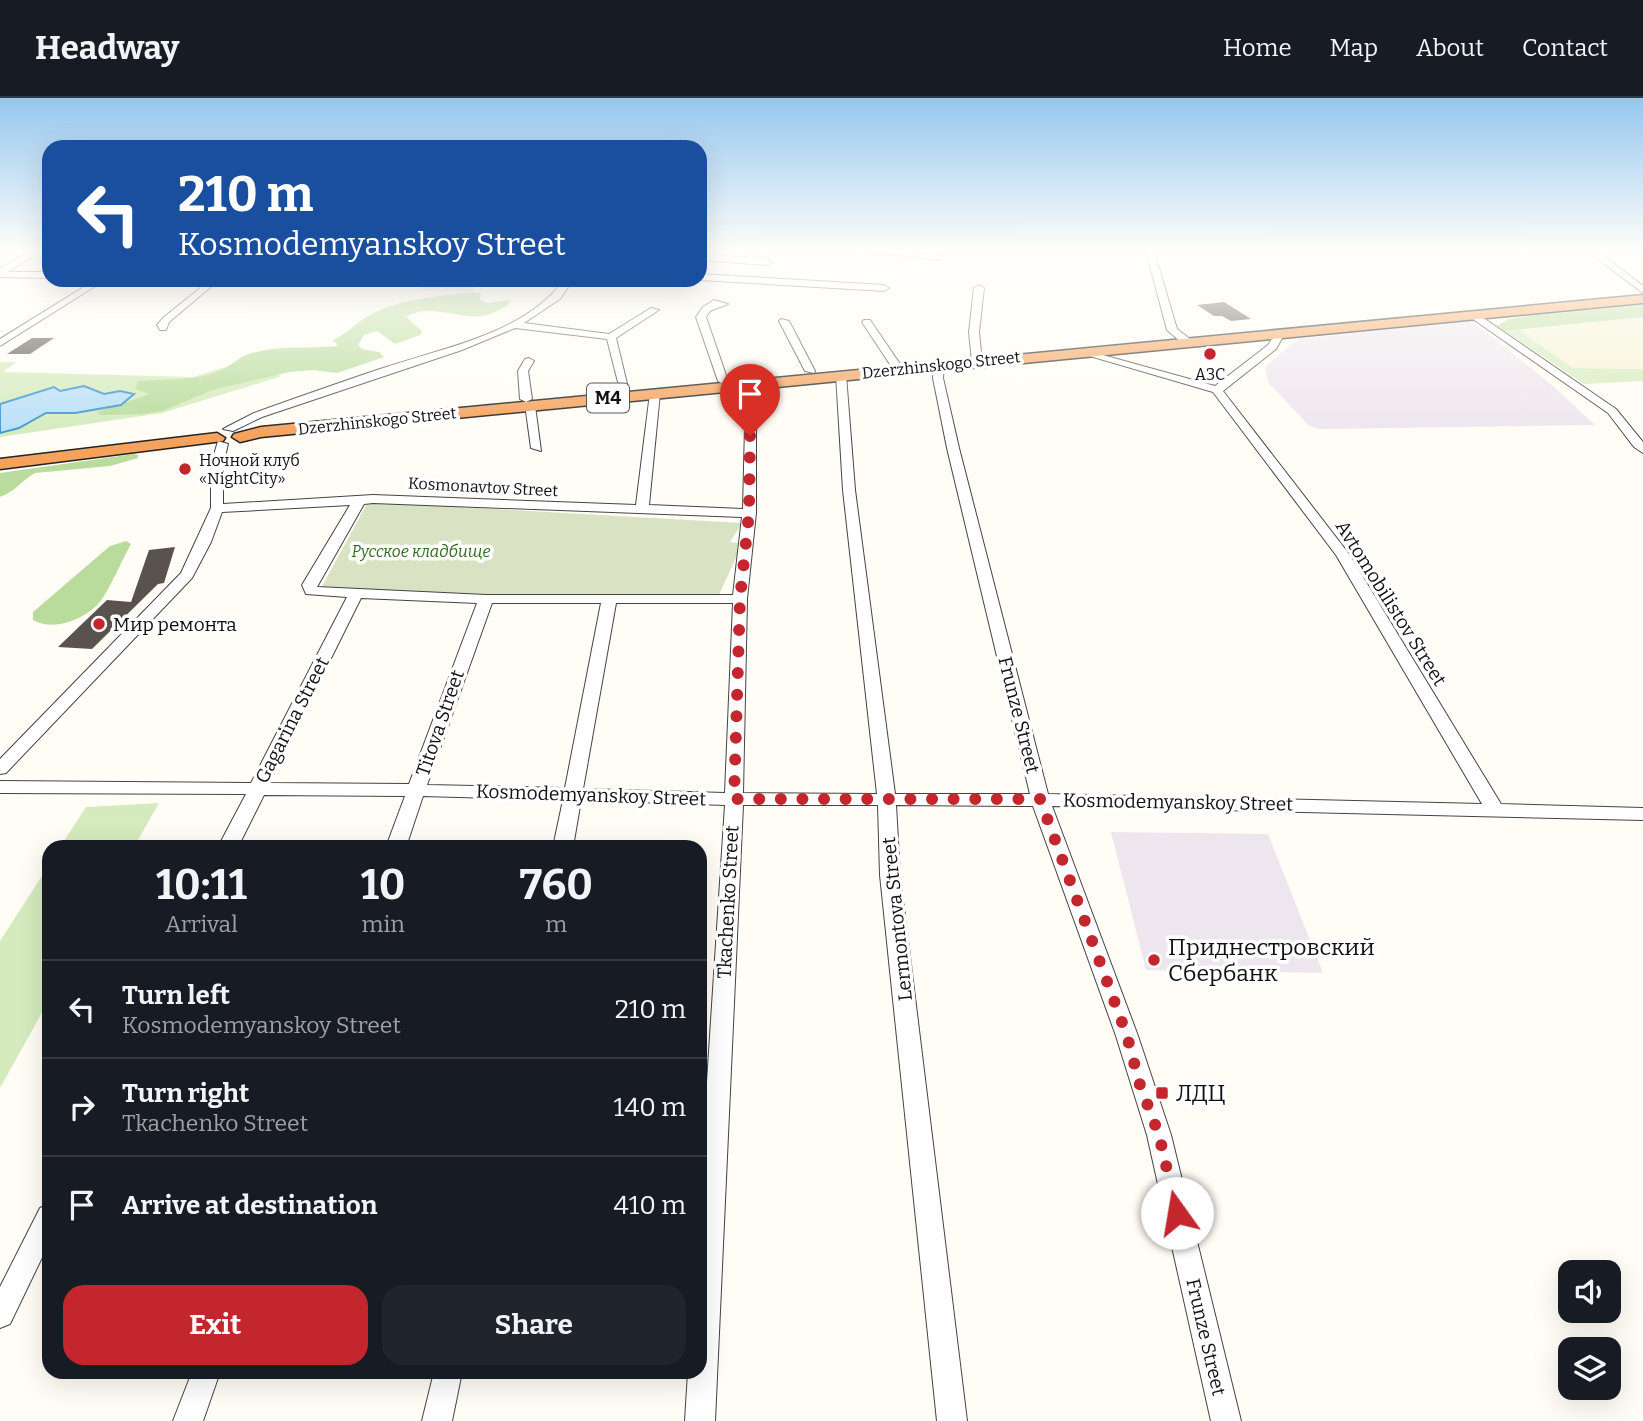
<!DOCTYPE html>
<html lang="en">
<head>
<meta charset="utf-8">
<style>
  :root { --surface:#171b24; --page:#20242c; --text:#f1f3f6; --muted:#9ea1a6; --line:#363941; --accent:#c4262e }
  body { margin:0; font-family:Bitter,serif; background:var(--page); color:var(--text); height:100vh; display:flex; flex-direction:column; font-size:26px; white-space:nowrap }
  * { box-sizing:border-box; margin:0 }
  p { font-size:23px; color:var(--muted) }
  .icon { flex:none; width:38px; height:38px; fill:none; stroke:currentColor; stroke-width:2; stroke-linecap:round; stroke-linejoin:round }
  .map { position:relative; flex:1; overflow:hidden }
  .side { position:absolute; left:42px; top:742px; width:665px; height:539px; display:flex; flex-direction:column; background:var(--surface); border-radius:21px; box-shadow:0 7px 28px #0002 }
  .side>* { flex:none }
  .top-card { position:absolute; left:42px; top:42px; width:665px; height:147px; border-radius:21px; box-shadow:0 7px 28px #0002; background:#1a4fa0; color:#fff; overflow:hidden }
  .fabs { position:absolute; left:1558px; top:1162px; display:grid; gap:14px }
  .fabs a { display:grid; place-items:center; width:63px; height:63px; border-radius:14px; background:var(--surface); box-shadow:0 7px 28px #0002; font-size:35px }
  .pin { position:absolute; display:grid; place-items:center; width:60px; height:60px; color:#fff; margin:-72px -30px; border-radius:50% 50% 50% 0; rotate:-45deg; box-shadow:0 0 7px #0007 }
  .pin .icon { rotate:45deg }
  .me { position:absolute; width:77px; margin:-38px; rotate:347deg; stroke-linejoin:round; filter:drop-shadow(0 0 5px #0008) }
  .turn { display:flex; align-items:center; gap:24px; height:147px; padding:0 21px; font-size:32px }
  .turn .icon { width:91px; height:91px; stroke-width:2.5 }
  .turn b { display:block; font-size:49px; line-height:60px }
  .eta { display:flex; justify-content:space-evenly; align-items:center; height:119px; text-align:center }
  .eta b { font-size:42px; font-weight:700; line-height:49px }
  .primary-button { display:flex; gap:14px; margin-top:auto; padding:14px 21px }
  .primary-button a { flex:1; height:80px; border-radius:21px; background:var(--accent); color:#fff; font-size:28px; font-weight:700; line-height:80px; text-align:center }
  .primary-button a+a { background:var(--page); color:var(--text) }
  ul { padding:0; list-style:none }
  li { display:flex; align-items:center; gap:21px; height:98px; padding:0 21px; border-top:2px solid var(--line) }
  li div { flex:1 }
  li b { display:block; font-size:26px }
  li em { font-style:normal }
  header { display:flex; align-items:center; gap:42px; box-sizing:border-box; height:98px; padding:0 35px; background:var(--surface); border-bottom:2px solid var(--line) }
  header strong { font-size:33px }
  nav { display:flex; gap:38px; margin-inline-start:auto; font-size:24px }
  .map>svg:first-child { display:block }
</style>
</head>
<body>
<header>
<strong>Headway</strong>
<nav><a>Home</a><a>Map</a><a>About</a><a>Contact</a></nav>
</header>
<div class="map">
<svg width="1643" height="1323" viewBox="0 0 1643 1323">
  <rect width="100%" height="100%" fill="#fffdf5"/>
  <g fill="#eee6ef">
    <path d="M 428,182 L 485,182 L 472,194 L 416,192 Z"/>
    <path d="M 1472,223 L 1552,287 L 1595,327 L 1321,331 L 1309,328 L 1268,284 L 1265,269 L 1298,241 Z"/>
    <path d="M 1111,734 L 1268,736 L 1323,875 L 1146,872 Z"/>
  </g>
  <path fill="#f6f3d4" d="M 1643,219 L 1643,271 L 1573,270 L 1519,232 Z"/>
  <g fill="#d5ebbd">
    <path d="M 1519,232 L 1573,270 L 1643,271 L 1643,283 L 1584,286 L 1505,233 Z"/>
    <path d="M 0,264 L 16,264 L 3,274 L 193,279 L 242,264 L 282,278 L 162,315 L 0,339 Z"/>
    <path d="M 159,705 L 134,749 L 60,749 L 86,709 Z"/>
    <path d="M 49,767 L 49,902 L 0,990 L 0,843 Z"/>
  </g>
  <g fill="#b9dc9c">
    <path d="M 461,195 L 481,195 L 480,202 L 488,205 L 509,202 L 508,207 C 500,211 491,217 482,218 C 456,221 430,204 406,219 L 422,233 L 420,237 L 395,246 L 377,233 L 364,237 L 358,247 L 362,251 L 379,254 L 384,259 L 337,275 L 312,272 L 289,274 L 212,292 L 162,313 L 141,316 L 101,317 L 97,314 L 150,296 L 135,291 L 138,283 C 160,281 200,283 219,273 C 231,268 238,259 252,255 C 281,247 309,251 338,248 L 333,242 C 346,236 354,227 365,220 C 393,202 429,200 461,195 Z"/>
    <path d="M 1643,207 L 1643,219 L 1505,233 L 1497,228 L 1508,221 L 1527,218 Z"/>
    <path d="M 134,356 L 138,357 L 138,360 L 110,368 L 35,375 C 21,383 16,393 0,399 L 0,375 Z"/>
    <path d="M 126,443 L 131,446 C 123,460 108,495 99,505 C 85,521 53,534 33,522 L 33,514 L 110,448 Z"/>
  </g>
  <path fill="#d9e3c4" d="M 368,404 L 742,425 L 730,444 L 739,445 L 737,450 L 740,451 L 718,499 L 504,499 L 320,492 Z"/>
  <path fill="#b9e0f7" stroke="#3f96cf" stroke-width="2" d="M 84,288 L 104,296 L 120,293 L 134,296 L 121,307 L 75,315 L 46,315 L 19,330 L 0,335 L 0,306 L 54,289 L 60,293 Z"/>
  <g fill="#5a524d">
    <path d="M 1224,204 L 1251,221 L 1231,223 L 1222,218 L 1214,218 L 1197,207 Z"/>
    <path d="M 32,240 L 54,240 L 30,256 L 7,256 Z"/>
    <path d="M 175,449 L 164,485 L 158,486 L 92,551 L 58,549 L 107,502 L 131,504 L 149,452 Z"/>
  </g>
  <g fill="none" stroke-linecap="round" stroke-linejoin="round">
    <defs>
      <g id="minor">
        <path d="M 30,153 L 41,153 L 8,174 L 49,174 L 49,180 L 0,179 L 0,171 Z"/>
        <path d="M 857,153 L 901,153 L 945,159 L 941,162 Z"/>
        <path d="M 1146,153 L 1154,153 L 1177,231 L 1190,241 L 1190,245 L 1182,245 L 1167,232 Z"/>
        <path d="M 1587,153 L 1597,153 L 1643,188 L 1643,195 Z"/>
        <path d="M 700,156 L 768,161 L 772,164 L 768,167 L 700,162 Z"/>
        <path d="M 700,176 L 884,187 L 889,190 L 884,193 L 700,182 Z"/>
        <path d="M 95,182 L 105,182 L 0,248 L 0,241 Z"/>
        <path d="M 210,182 L 219,182 L 169,224 L 166,232 L 160,232 L 157,227 L 163,220 Z"/>
        <path d="M 564,182 L 573,182 L 560,201 L 524,225 L 609,236 L 651,210 L 659,212 L 616,240 L 629,294 L 620,292 L 607,241 L 515,230 L 462,252 L 262,319 L 233,333 L 223,331 L 254,315 C 296,300 338,285 380,271 C 442,250 523,237 564,182 Z"/>
        <path d="M 979,187 L 984,190 L 979,234 L 982,264 L 977,267 L 972,264 L 969,234 L 974,190 Z"/>
        <path d="M 714,202 L 728,206 L 710,213 L 706,219 L 728,283 L 723,286 L 718,283 L 696,219 L 703,209 Z"/>
        <path d="M 1470,215 L 1476,215 L 1616,311 L 1643,344 L 1643,355 L 1634,349 L 1608,315 L 1470,219 Z"/>
        <path d="M 781,221 L 789,223 L 815,273 L 814,275 L 805,273 L 779,223 Z"/>
        <path d="M 864,222 L 870,222 L 900,266 L 899,268 L 891,268 L 862,224 Z"/>
        <path d="M 1280,232 L 1285,235 L 1276,251 L 1223,293 L 1349,456 L 1501,706 L 1643,710 L 1643,722 L 1052,708 L 1138,938 L 1171,1037 L 1241,1323 L 1211,1323 L 1147,1037 L 1116,938 L 1033,708 L 896,707 L 900,777 L 967,1323 L 937,1323 L 880,777 L 878,707 L 743,707 L 715,1323 L 685,1323 L 688,1274 L 700,1274 L 700,1092 L 725,707 L 581,702 L 573,749 L 553,749 L 563,702 L 423,698 L 406,749 L 386,749 L 405,698 L 264,697 L 238,749 L 218,749 L 246,696 L 0,695 L 0,683 L 251,685 L 347,499 L 306,496 L 302,487 L 350,407 L 222,414 L 211,444 L 192,480 L 6,675 L 0,676 L 0,661 L 181,475 L 211,410 L 211,367 L 218,343 L 228,346 L 223,367 L 223,406 L 373,397 L 636,407 L 650,295 L 655,292 L 660,295 L 649,407 L 743,411 L 746,286 L 751,283 L 756,286 L 756,415 L 747,501 L 743,695 L 877,696 L 843,392 L 836,277 L 841,274 L 846,277 L 855,392 L 895,696 L 1030,696 L 947,350 L 933,280 L 934,267 L 939,264 L 944,267 L 943,280 L 959,350 L 1048,696 L 1482,706 L 1336,457 L 1213,294 L 1076,254 L 1081,251 L 1215,288 L 1268,247 L 1277,233 ZM 373,405 L 742,419 L 733,497 L 486,497 L 317,489 L 364,406 ZM 361,500 L 477,505 L 409,686 L 269,685 ZM 492,505 L 601,505 L 565,690 L 427,687 ZM 616,505 L 733,505 L 725,695 L 583,691 Z"/>
        <path d="M 529,260 L 534,263 L 528,273 L 532,301 L 526,304 L 520,301 L 518,273 L 525,261 Z"/>
        <path d="M 525,306 L 535,308 L 541,353 L 531,350 Z"/>
        <path d="M 49,1106 L 49,1145 L 10,1226 L 0,1230 L 0,1189 L 40,1110 Z"/>
        <path d="M 192,1274 L 220,1274 L 203,1323 L 173,1323 Z"/>
        <path d="M 434,1274 L 462,1274 L 452,1323 L 422,1323 Z"/>
      </g>
      <g id="highway">
        <path d="M 1643,197 L 1643,205 L 261,339 L 240,344 L 232,339 L 234,336 L 261,329 Z"/>
        <path d="M 217,335 L 225,340 L 223,343 L 0,371 L 0,361 Z"/>
      </g>
    </defs>
    <use href="#minor" stroke="#444" stroke-width="2"/>
    <use href="#highway" stroke="#222" stroke-width="3"/>
    <use href="#minor" fill="#fff" fill-rule="evenodd"/>
    <use href="#highway" fill="#f5a25d" fill-rule="evenodd"/>
  </g>
  <linearGradient id="sky" x2="0" y2="1"><stop stop-color="#95c6ee"/><stop offset="0.45" stop-color="#fffefa"/><stop offset="1" stop-color="#fffefa" stop-opacity="0"/></linearGradient>
  <rect width="1643" height="339" fill="url(#sky)"/>
  <g fill="none" stroke-linecap="round" stroke-linejoin="round">
    <path stroke="#c4262e" stroke-width="12" stroke-dasharray="0 21.6" d="M 750,338 L 749,415 L 740,501 L 734,701 L 1040,701 L 1127,938 L 1140,987 L 1159,1037 L 1177,1115"/>
  </g>
  <g fill="#c4262e" stroke="#fff" stroke-width="2.5">
    <circle cx="1210" cy="256" r="7"/>
    <circle cx="185" cy="371" r="7"/>
    <circle cx="99" cy="526" r="7"/>
    <circle cx="1154" cy="862" r="7"/>
    <rect x="1155" y="988" width="14" height="14" rx="3.5"/>
  </g>
  <g text-anchor="middle" dominant-baseline="central" stroke-width="7" stroke-linejoin="round" paint-order="stroke">
    <g font-size="16" fill="#111" stroke="#fff">
      <text transform="translate(941 267) rotate(-6)">Dzerzhinskogo Street</text>
      <text transform="translate(377 323) rotate(-6)">Dzerzhinskogo Street</text>
      <text transform="translate(483 389) rotate(3)">Kosmonavtov Street</text>
    </g>
    <g font-size="16" fill="#111" stroke="#fff">
      <text x="1210" y="276">АЗС</text>
      <text x="199" y="362" text-anchor="start">Ночной клуб<tspan x="199" dy="18">«NightCity»</tspan></text>
    </g>
    <g font-size="16" font-style="italic" fill="#2f6b1f" stroke="#fff">
      <text x="421" y="453">Русское кладбище</text>
    </g>
    <rect fill="#fff" stroke="#585858" stroke-width="2" x="587" y="285.5" width="42" height="29" rx="5"/>
    <g font-size="18" font-weight="bold" fill="#111">
      <text x="608" y="300">M4</text>
    </g>
    <g font-size="19" fill="#111" stroke="#fff">
      <text transform="translate(1391 505) rotate(58)">Avtomobilistov Street</text>
      <text transform="translate(1019 617) rotate(76)">Frunze Street</text>
      <text transform="translate(292 622) rotate(-63)">Gagarina Street</text>
      <text transform="translate(440 625) rotate(-71)">Titova Street</text>
      <text transform="translate(591 697) rotate(2)">Kosmodemyanskoy Street</text>
      <text transform="translate(1178 704) rotate(1)">Kosmodemyanskoy Street</text>
      <text transform="translate(728 804) rotate(-87)">Tkachenko Street</text>
      <text transform="translate(897 821) rotate(-96)">Lermontova Street</text>
      <text transform="translate(1206 1239) rotate(77)">Frunze Street</text>
    </g>
    <g font-size="19" fill="#111" stroke="#fff" text-anchor="start">
      <text x="113" y="526">Мир ремонта</text>
    </g>
    <g font-size="23" fill="#111" stroke="#fff" text-anchor="start">
      <text x="1168" y="849">Приднестровский<tspan x="1168" dy="26">Сбербанк</tspan></text>
      <text x="1176" y="995">ЛДЦ</text>
    </g>
  </g>
</svg>
<div class="fabs">
<a><svg class="icon" aria-label="sound" viewBox="0 0 24 24"><path d="M4 9h4l5-4v14l-5-4H4zM17 9q2 3 0 6"/></svg></a>
<a><svg class="icon" aria-label="layers" viewBox="0 0 24 24"><path d="M12 4l9 5-9 5-9-5zM3 14l9 5 9-5"/></svg></a>
</div>
<div class="pin" style="left:750px;top:338px;background:#d93025"><svg class="icon" aria-label="arrive" viewBox="0 0 24 24"><path d="M6 21V4h12l-3 4 3 4H6"/></svg></div>
<svg class="me" style="left:1177px;top:1115px" viewBox="-20 -20 40 40"><circle r="19" fill="#fff"/><path d="M0-13L10 11 0 6-10 11z" fill="#c4262e"/></svg>
<div class="top-card">
<div class="turn"><svg class="icon" aria-label="left" viewBox="0 0 24 24"><path d="M17 20v-9H6M10 6l-5 5 5 5"/></svg><div><b>210 m</b>Kosmodemyanskoy Street</div></div>
</div>
<section class="side">
<div class="eta">
<div><b>10:11</b><p>Arrival</p></div>
<div><b>10</b><p>min</p></div>
<div><b>760</b><p>m</p></div>
</div>
<ul>
<li><svg class="icon" aria-label="left" viewBox="0 0 24 24"><path d="M17 20v-9H6M10 6l-5 5 5 5"/></svg><div><b>Turn left</b><p>Kosmodemyanskoy Street</p></div><em>210 m</em></li>
<li><svg class="icon" aria-label="right" viewBox="0 0 24 24"><path d="M7 20v-9h11M14 6l5 5-5 5"/></svg><div><b>Turn right</b><p>Tkachenko Street</p></div><em>140 m</em></li>
<li><svg class="icon" aria-label="arrive" viewBox="0 0 24 24"><path d="M6 21V4h12l-3 4 3 4H6"/></svg><div><b>Arrive at destination</b></div><em>410 m</em></li>
</ul>
<div class="primary-button"><a>Exit</a><a>Share</a></div>
</section>
</div>
</body>
</html>
